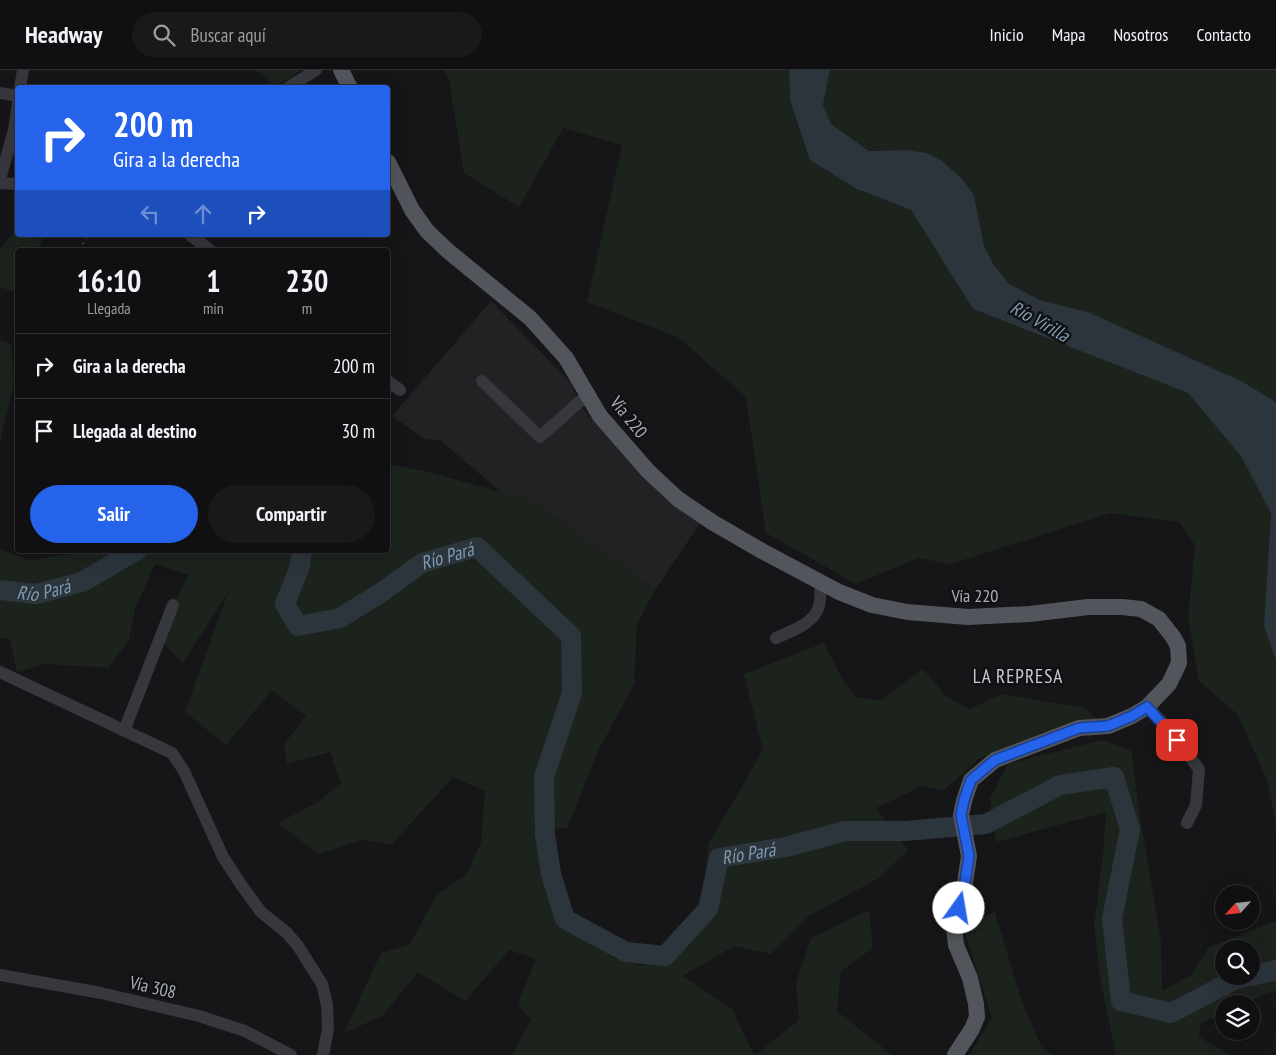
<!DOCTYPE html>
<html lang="es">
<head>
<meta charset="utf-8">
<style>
  :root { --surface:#101012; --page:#19191b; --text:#f1f3f6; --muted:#9c9d9f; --line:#303032; --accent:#2563eb }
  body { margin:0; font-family:"PT Sans Narrow",sans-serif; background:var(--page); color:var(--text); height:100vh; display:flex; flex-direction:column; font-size:19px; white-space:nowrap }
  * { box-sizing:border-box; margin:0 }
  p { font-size:16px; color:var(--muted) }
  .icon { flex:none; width:28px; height:28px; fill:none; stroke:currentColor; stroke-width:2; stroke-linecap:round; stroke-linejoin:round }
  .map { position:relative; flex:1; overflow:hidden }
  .side { position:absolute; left:15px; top:178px; width:375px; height:305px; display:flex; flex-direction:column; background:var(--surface); border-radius:5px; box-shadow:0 5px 20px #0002,0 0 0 1px var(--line) }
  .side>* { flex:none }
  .hud { position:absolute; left:15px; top:15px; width:375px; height:152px; border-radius:5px; box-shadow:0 5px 20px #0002,0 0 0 1px var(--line); background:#2563eb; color:#fff; overflow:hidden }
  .needle { width:32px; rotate:243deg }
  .controls { position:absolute; left:1215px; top:815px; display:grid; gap:10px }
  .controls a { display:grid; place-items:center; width:45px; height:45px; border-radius:50%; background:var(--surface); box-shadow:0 5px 20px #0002,0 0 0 1px var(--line); font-size:25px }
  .pin { position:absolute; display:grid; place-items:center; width:42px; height:42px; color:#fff; margin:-21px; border-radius:10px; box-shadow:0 2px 8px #0006 }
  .me { position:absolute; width:55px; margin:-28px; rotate:13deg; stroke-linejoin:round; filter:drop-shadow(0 0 4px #0008) }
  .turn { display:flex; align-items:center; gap:18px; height:105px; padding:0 15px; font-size:22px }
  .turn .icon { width:65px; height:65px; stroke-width:2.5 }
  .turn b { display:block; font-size:35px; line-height:42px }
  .lanes { display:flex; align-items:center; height:48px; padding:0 15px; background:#0003; justify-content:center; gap:25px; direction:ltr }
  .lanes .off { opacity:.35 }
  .eta { display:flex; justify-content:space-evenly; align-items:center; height:85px; text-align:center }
  .eta b { font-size:30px; font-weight:700; line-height:35px }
  .action { display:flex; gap:10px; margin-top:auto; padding:10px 15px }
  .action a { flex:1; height:58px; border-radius:30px; background:var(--accent); color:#fff; font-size:20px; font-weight:700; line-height:58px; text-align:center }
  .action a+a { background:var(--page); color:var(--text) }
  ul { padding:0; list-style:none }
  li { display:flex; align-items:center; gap:15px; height:65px; padding:0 15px; border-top:1px solid var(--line) }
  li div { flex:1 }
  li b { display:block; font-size:19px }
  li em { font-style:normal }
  header { display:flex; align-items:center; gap:30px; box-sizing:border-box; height:70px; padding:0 25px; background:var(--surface); border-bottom:1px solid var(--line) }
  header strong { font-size:24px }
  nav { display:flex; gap:28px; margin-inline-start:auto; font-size:18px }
  .search { width:350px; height:45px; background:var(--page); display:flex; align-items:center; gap:12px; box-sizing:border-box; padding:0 18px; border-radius:28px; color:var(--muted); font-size:19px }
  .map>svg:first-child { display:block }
</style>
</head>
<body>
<header>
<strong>Headway</strong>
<div class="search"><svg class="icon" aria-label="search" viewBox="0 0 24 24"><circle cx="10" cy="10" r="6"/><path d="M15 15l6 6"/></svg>Buscar aquí</div>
<nav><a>Inicio</a><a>Mapa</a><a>Nosotros</a><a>Contacto</a></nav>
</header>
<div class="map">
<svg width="1276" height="985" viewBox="0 0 1276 985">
  <rect width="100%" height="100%" fill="#161618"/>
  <path fill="#222225" d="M 491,231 L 571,313 L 582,338 L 611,370 L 701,452 L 655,520 L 552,444 L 519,427 L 502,423 L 440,370 L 425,369 L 392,346 Z"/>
  <g fill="#1c231d" fill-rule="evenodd">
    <path d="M 256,0 L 301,0 L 285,11 L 274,15 Z"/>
    <path d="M 443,0 L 789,0 L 790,30 L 857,119 L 911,140 L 973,239 L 1188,323 L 1242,386 L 1271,443 L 1264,556 L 1276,590 L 1276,756 L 1267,710 L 1237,644 L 1199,611 L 1188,547 L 1195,475 L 1179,452 L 1110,443 L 951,494 L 918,488 L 856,514 L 766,463 L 746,327 L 678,267 L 587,232 L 622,75 L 563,58 L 519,137 L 464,103 L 449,9 Z"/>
    <path d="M 830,0 L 1276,0 L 1276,332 L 1241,311 L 1088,242 L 1040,230 L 1009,214 L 994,195 L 984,176 L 974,125 L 962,109 L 942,91 L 905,80 L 869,81 L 831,54 L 823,35 Z"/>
    <path d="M 17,159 L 18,165 L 43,165 L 39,180 L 18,180 L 17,223 L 0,217 L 0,179 Z"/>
    <path d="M 0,270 L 11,274 L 14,312 L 0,373 Z"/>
    <path d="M 388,394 L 428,402 L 519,427 L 552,444 L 655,520 L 637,554 L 634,614 L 597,683 L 567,759 L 540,756 L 567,842 L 613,888 L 641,896 L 666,879 L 697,837 L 704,821 L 708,775 L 763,680 L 744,604 L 824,573 L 844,612 L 856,627 L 880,631 L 923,599 L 945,625 L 969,639 L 1003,624 L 1084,638 L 1098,650 L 1042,663 L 979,689 L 944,720 L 922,716 L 876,738 L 908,780 L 879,808 L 809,846 L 771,884 L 734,876 L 683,906 L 732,939 L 754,985 L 512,985 L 531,950 L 518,934 L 536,889 L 509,880 L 465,931 L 418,902 L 382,946 L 344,963 L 381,883 L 410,875 L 436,825 L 466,805 L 481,773 L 485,721 L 453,707 L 392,774 L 362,770 L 319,784 L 278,753 L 318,732 L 341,713 L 330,682 L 287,694 L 284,674 L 306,646 L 272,620 L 226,675 L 185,642 L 228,522 L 183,593 L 158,568 L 188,505 L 155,494 L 135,539 L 129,570 L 109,598 L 45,594 L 17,602 L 10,569 L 0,568 L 0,479 L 29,490 L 69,484 L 82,480 L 388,480 Z"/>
    <path d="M 1102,670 L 1131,680 L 1142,759 L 1161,872 L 1162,921 L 1191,905 L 1209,877 L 1276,851 L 1276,920 L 1244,934 L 1224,934 L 1224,943 L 1201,953 L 1199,967 L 1230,985 L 1116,985 L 1100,908 L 1094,856 L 1103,785 L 1106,742 L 996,772 L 990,728 L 1008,694 ZM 1224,879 L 1251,879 L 1251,906 L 1224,906 Z"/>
    <path d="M 869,840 L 873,878 L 841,901 L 837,941 L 892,985 L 755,985 L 799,950 L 796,913 L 811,868 Z"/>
    <path d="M 995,842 L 1021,929 L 1041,976 L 1053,985 L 969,985 L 992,948 L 963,856 Z"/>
  </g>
  <path fill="#2c353c" d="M 789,0 L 830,0 L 823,35 L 831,54 L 869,81 L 905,80 L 927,83 L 942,91 L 962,109 L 974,125 L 984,176 L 994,195 L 1009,214 L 1040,230 L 1088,242 L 1241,311 L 1276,332 L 1276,590 L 1264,556 L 1271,443 L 1241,386 L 1188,323 L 973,239 L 911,140 L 857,119 L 810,90 L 790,30 Z"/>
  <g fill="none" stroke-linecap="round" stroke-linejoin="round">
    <g stroke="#2c353c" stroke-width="20">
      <path id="s1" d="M 302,480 L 300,496 L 285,534 L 298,556 L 340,548 L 382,522 L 422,493 L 477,477 L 571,566 L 572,623 L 544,707 L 545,764 L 551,804 L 565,849 L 626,882 L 665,886 L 708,839 L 719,788 L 786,777 L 845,761 L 905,761 L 986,754 L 1060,715 L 1114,707 L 1130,759 L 1112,849 L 1121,931 L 1171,943 L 1236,909 L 1248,906"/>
      <path id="s2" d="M 0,520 L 36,524 L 82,512 L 137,480"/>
      <path d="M 1251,906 L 1276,900"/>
    </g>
    <path stroke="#3d3f44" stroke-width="2" stroke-dasharray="2.5 4" stroke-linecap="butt" d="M 79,180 L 88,165"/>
    <g stroke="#37383d" stroke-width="12">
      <path d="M 20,18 L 23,0"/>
      <path d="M 287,18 L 316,0"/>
      <path d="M 0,23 L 18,26"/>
      <path d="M 0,109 L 14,60 L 18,32"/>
      <path d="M 0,113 L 18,114"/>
      <path d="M 190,165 L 210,180"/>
      <path d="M 388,311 L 400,320"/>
      <path d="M 482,311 L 540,367 L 587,325"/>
      <path d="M 776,568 C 791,561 814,554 819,536 C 821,529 820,520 821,512"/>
      <path d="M 0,602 L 172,683 L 184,701 L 223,787 L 242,816 L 261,842 L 287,863 L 298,876 L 322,914 L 327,935 L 328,959 L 323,985"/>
      <path d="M 1147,637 L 1166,656 L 1199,699 L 1196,735 L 1187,753"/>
      <path d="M 124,661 L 173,535"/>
      <path d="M 0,905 L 101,923 L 199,946 L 245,961 L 291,985"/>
    </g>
    <g stroke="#53555c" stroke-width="16">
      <path d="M 341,0 L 350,18"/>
      <path d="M 388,92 L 412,140 L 427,161 L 448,181 L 530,248 L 566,288 L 600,346 L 648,401 L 678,429 L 712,452 L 762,481 L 839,522 L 872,535 L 907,542 L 968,547 L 1030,544 L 1088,537 L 1122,537 L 1141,539 L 1159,549 L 1173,567 L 1178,576 L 1179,593 L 1169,614 L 1147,637 L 1132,646 L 1108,656 L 1079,658 L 995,690 L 971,710 L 964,731 L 961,745 L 969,786 L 964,819 L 954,857 L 956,875 L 970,908 L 976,934 L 977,947 L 972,959 L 955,985"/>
    </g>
  </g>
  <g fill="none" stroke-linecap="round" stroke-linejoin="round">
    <defs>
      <path id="route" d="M 959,838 L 964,819 L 969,786 L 961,745 L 964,730 L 971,710 L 995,690 L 1079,658 L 1108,656 L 1132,646 L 1147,637 L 1177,670"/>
    </defs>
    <use href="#route" stroke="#184099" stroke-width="12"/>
    <use href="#route" stroke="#2563eb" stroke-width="9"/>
  </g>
  <g text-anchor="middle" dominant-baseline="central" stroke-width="5" stroke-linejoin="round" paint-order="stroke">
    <g font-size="18" fill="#a8adb8" stroke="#111113">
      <text transform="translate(629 347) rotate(51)">Vía 220</text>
      <text x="975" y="525">Vía 220</text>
      <text transform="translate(153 917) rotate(13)">Vía 308</text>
    </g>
    <g font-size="19" font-style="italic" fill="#7f9bb3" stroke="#111113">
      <text transform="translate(1040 251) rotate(29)">Río Virilla</text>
      <text stroke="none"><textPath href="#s1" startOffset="250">Río Pará</textPath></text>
      <text stroke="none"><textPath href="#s2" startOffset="44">Río Pará</textPath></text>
      <text stroke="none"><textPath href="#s1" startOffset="955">Río Pará</textPath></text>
    </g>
    <g font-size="19" letter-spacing="1" fill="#c9ccd4" stroke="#111113">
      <text x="1018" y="606">LA REPRESA</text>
    </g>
  </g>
</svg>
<div class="controls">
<a><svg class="needle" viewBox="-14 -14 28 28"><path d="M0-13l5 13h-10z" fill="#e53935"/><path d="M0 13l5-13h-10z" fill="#9c9d9f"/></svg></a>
<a><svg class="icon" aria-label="search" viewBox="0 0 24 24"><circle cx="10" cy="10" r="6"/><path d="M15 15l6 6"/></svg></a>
<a><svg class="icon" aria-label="layers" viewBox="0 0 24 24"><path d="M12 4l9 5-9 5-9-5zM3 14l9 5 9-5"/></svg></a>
</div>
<div class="pin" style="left:1177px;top:670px;background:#d93025"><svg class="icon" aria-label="arrive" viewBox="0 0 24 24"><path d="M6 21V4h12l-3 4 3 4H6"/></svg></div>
<svg class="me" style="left:959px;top:838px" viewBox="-20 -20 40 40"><circle r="19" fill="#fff"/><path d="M0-13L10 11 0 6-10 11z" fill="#2563eb"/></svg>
<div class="hud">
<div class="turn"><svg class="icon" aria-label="right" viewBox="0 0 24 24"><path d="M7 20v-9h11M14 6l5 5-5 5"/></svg><div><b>200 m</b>Gira a la derecha</div></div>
<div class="lanes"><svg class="icon off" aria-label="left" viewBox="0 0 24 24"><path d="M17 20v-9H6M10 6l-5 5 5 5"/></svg><svg class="icon off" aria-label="ahead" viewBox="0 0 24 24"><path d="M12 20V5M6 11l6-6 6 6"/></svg><svg class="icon" aria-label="right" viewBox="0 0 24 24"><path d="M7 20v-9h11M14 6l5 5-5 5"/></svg></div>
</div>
<section class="side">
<div class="eta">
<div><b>16:10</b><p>Llegada</p></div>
<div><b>1</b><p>min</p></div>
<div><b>230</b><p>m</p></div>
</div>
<ul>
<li><svg class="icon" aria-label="right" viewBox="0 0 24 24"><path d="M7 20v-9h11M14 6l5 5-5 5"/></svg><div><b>Gira a la derecha</b></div><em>200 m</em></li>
<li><svg class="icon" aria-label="arrive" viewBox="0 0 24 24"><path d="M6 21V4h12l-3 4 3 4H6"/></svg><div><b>Llegada al destino</b></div><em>30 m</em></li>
</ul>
<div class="action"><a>Salir</a><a>Compartir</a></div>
</section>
</div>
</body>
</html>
